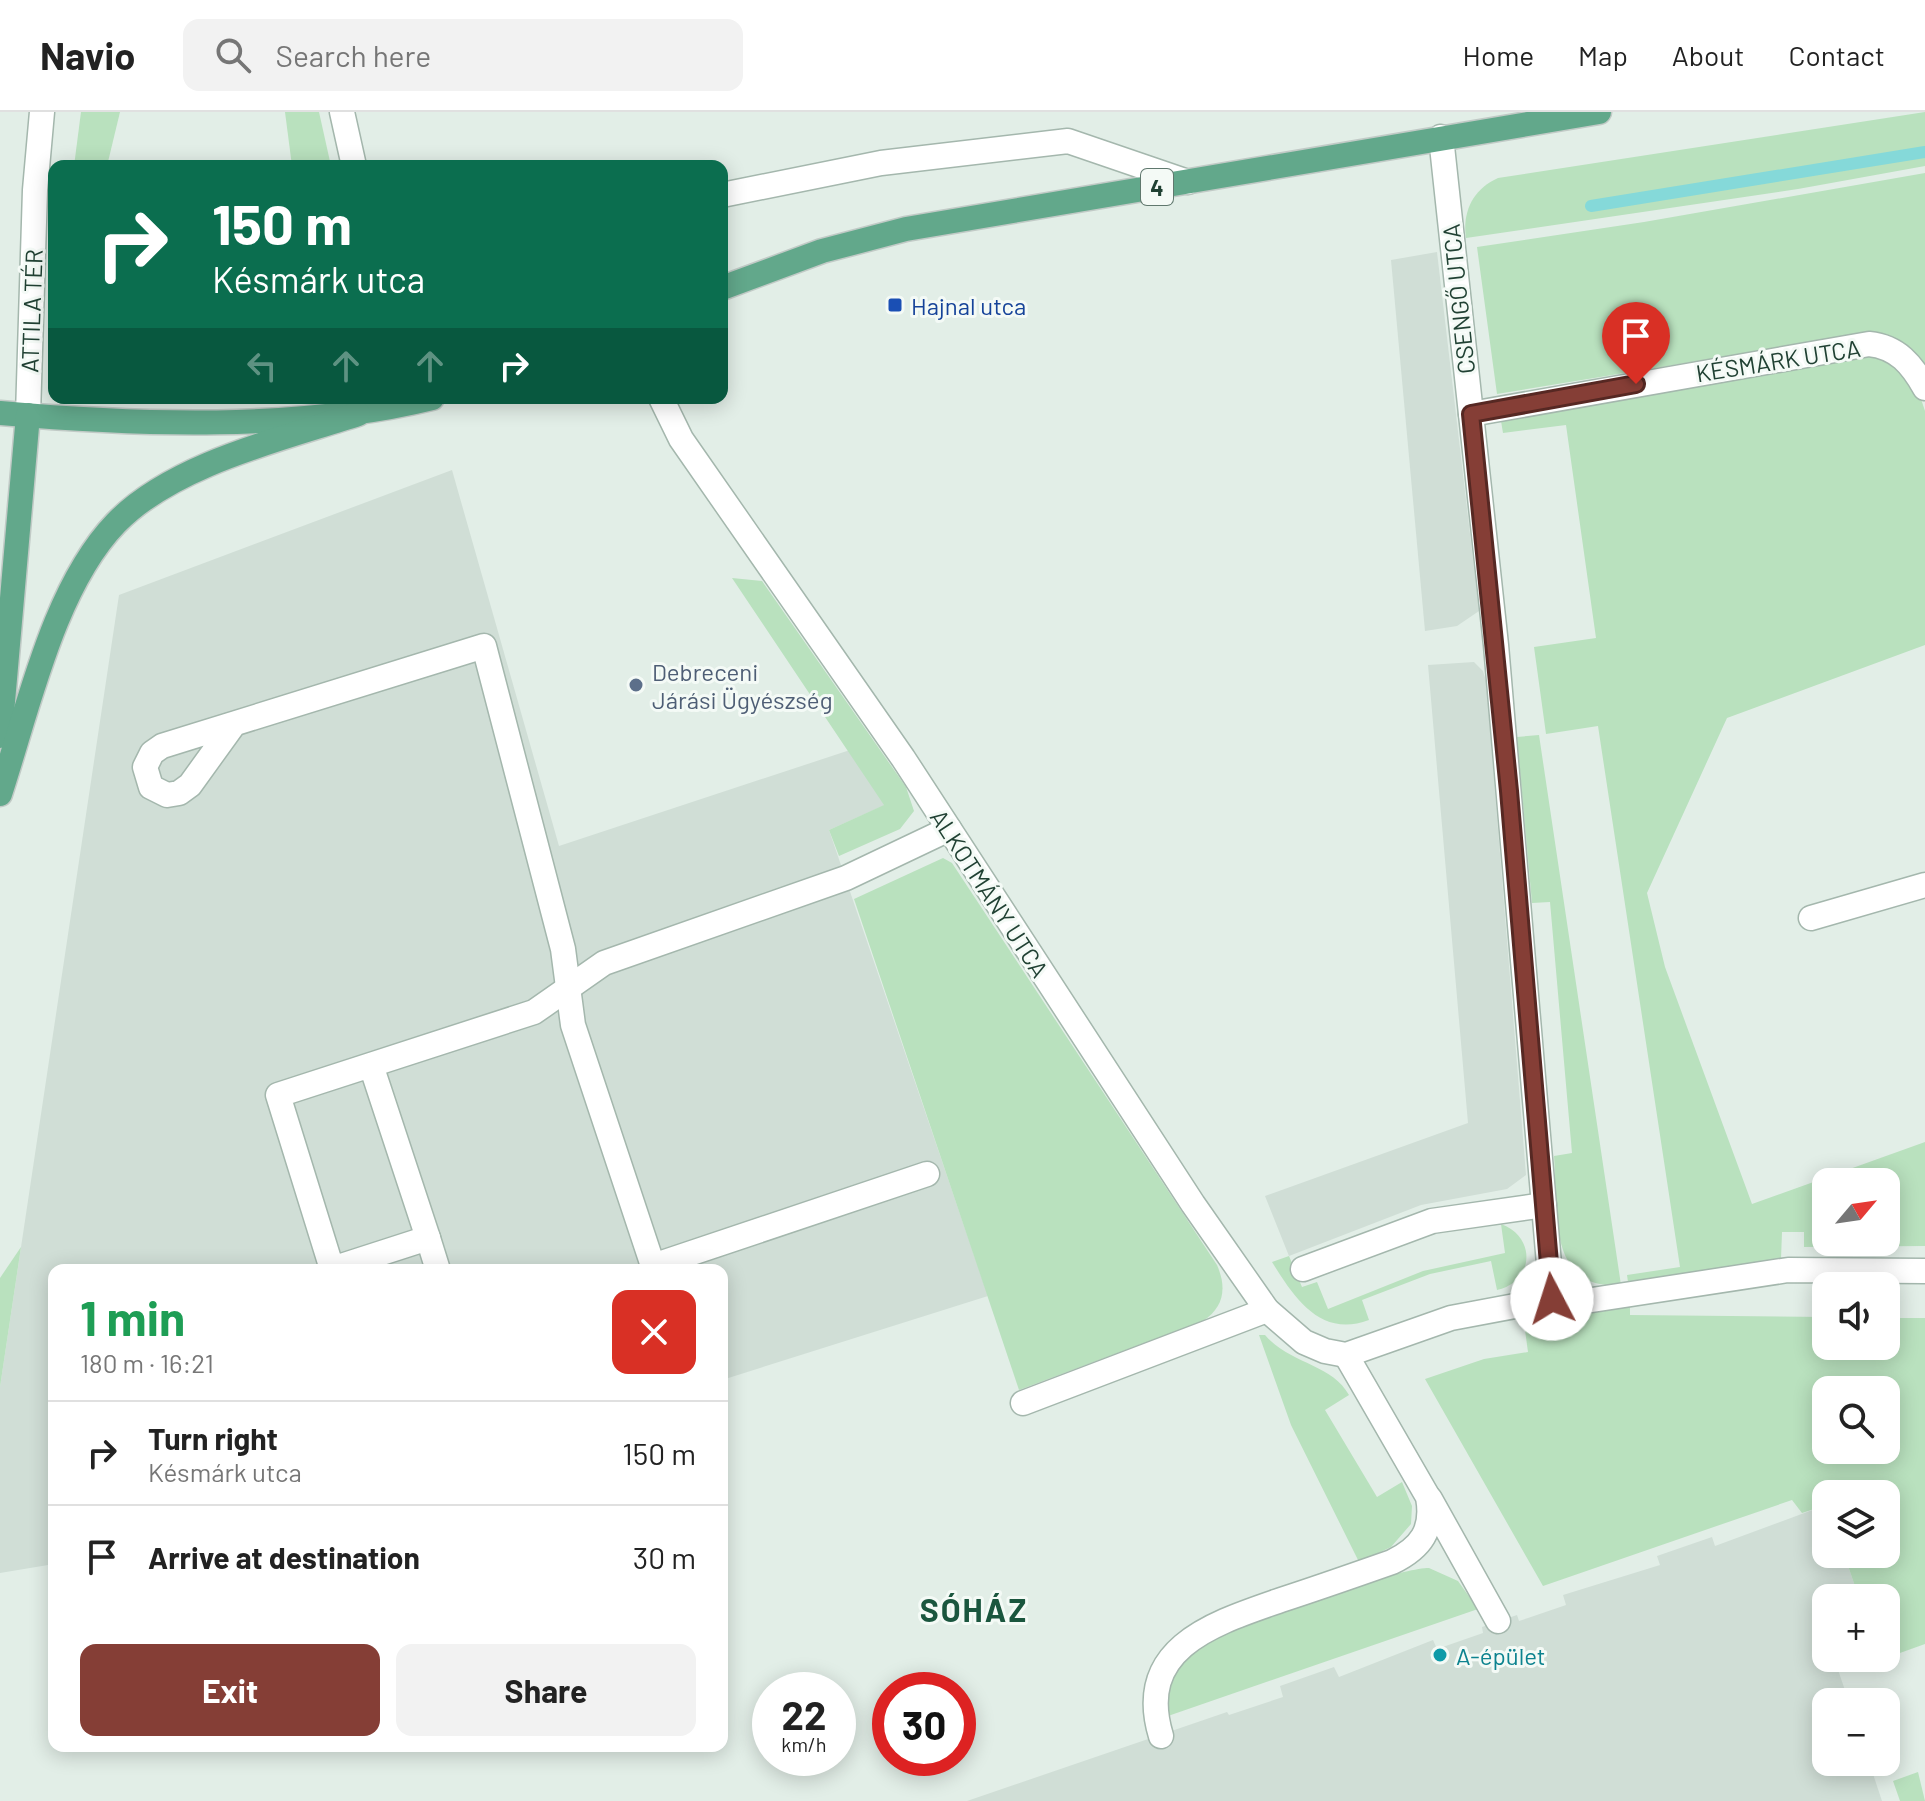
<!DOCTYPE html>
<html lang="en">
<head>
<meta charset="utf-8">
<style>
  :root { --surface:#fff; --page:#f2f2f2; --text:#222; --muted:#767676; --line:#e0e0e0; --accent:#853e36 }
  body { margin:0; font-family:Barlow,sans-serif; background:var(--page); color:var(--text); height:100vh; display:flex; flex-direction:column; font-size:30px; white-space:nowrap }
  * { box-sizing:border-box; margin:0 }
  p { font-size:26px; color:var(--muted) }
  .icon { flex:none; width:44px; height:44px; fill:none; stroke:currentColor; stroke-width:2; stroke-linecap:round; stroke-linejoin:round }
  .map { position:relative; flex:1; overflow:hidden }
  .details { position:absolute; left:48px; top:1152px; width:680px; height:488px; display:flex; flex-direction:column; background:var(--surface); border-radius:16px; box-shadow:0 4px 20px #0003 }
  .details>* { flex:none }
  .hud { position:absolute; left:48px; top:48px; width:680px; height:244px; border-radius:16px; box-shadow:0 4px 20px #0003; background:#0b6e4f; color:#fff; overflow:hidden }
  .needle { width:52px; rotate:61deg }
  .buttons { position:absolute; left:1812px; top:1056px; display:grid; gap:16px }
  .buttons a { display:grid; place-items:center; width:88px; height:88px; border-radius:16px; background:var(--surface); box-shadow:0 4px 20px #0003; font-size:40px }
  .speed { position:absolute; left:752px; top:1560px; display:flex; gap:16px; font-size:40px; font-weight:700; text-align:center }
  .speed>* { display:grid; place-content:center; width:104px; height:104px; border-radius:50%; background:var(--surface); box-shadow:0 4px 20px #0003; line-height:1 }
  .speed small { font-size:20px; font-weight:400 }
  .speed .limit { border:12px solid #d22; background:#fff; color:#111 }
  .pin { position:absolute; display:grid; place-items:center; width:68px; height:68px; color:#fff; margin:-82px -34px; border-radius:50% 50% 50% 0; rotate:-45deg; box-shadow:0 0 8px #0007 }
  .pin .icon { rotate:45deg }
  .me { position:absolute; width:88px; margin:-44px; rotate:355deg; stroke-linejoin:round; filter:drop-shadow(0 0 6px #0008) }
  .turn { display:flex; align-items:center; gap:28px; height:168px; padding:0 32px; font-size:36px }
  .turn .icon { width:104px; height:104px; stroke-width:2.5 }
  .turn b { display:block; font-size:56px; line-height:68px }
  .lanes { display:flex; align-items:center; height:76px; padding:0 32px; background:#0003; justify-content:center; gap:40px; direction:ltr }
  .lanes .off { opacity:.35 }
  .round { display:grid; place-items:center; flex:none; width:84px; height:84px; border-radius:16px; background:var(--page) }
  .head { display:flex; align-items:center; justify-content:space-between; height:136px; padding:0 32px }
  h1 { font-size:48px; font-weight:700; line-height:60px; color:#1e9e55 }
  .button { display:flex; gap:16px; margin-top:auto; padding:16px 32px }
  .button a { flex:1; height:92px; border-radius:16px; background:var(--accent); color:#fff; font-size:32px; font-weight:700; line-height:92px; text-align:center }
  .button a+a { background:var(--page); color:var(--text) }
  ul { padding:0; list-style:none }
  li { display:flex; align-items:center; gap:24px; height:104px; padding:0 32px; border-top:2px solid var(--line) }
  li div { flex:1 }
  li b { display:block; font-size:30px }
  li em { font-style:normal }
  header { display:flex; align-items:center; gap:48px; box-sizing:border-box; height:112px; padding:0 40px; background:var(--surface); border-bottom:2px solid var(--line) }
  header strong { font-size:38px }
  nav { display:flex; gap:44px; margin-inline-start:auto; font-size:28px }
  .search { width:560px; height:72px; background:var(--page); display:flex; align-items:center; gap:20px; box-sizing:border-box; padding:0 28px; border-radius:16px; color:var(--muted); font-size:30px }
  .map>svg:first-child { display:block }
</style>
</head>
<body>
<header>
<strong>Navio</strong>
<div class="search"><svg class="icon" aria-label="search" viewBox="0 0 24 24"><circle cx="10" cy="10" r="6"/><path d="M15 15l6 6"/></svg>Search here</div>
<nav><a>Home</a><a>Map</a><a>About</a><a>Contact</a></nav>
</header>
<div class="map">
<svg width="1925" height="1689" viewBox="0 0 1925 1689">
  <rect width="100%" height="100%" fill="#e2eee7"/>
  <g fill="#d0ded6">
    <path d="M 1437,140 L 1479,499 L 1457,514 L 1425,519 L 1391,148 Z"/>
    <path d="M 452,358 L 559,734 L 850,638 L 885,693 L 829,718 L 988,1184 L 722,1268 L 722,1158 L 54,1158 L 54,1452 L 0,1461 L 0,1275 L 119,483 Z"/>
    <path d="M 1474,550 L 1483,559 L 1486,569 L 1526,1063 L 1507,1077 L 1421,1093 L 1289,1144 L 1265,1084 L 1468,1011 L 1428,553 Z"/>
    <path d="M 1826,1393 L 1826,1442 L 1844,1442 L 1859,1486 L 1826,1486 L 1826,1546 L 1834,1546 L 1849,1590 L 1826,1590 L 1826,1650 L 1869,1650 L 1882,1689 L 967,1689 L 1227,1600 L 1229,1603 L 1283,1585 L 1280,1574 L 1334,1555 L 1339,1565 L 1433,1528 L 1437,1537 L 1483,1521 L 1482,1515 L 1517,1503 L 1519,1509 L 1528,1506 L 1566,1493 L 1563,1483 L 1660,1453 L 1657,1444 L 1712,1425 L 1715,1434 Z"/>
  </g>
  <g fill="#b9e1be" fill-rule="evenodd">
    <path d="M 81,0 L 120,0 L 107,54 L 74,54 Z"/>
    <path d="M 285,0 L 319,0 L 331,54 L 292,54 Z"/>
    <path d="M 1925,0 L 1925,54 L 1798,77 L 1466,126 C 1462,100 1473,77 1498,66 Z"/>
    <path d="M 1925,61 L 1925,259 L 1863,222 L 1497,282 L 1477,135 L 1644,110 Z"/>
    <path d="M 1868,243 L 1895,251 L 1921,287 L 1925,299 L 1925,533 L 1727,606 L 1647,781 L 1665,855 L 1752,1092 L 1925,1030 L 1925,1134 L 1804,1135 L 1804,1120 L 1782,1120 L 1781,1147 L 1628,1170 L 1627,1163 L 1680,1155 L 1598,614 L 1546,622 L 1534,535 L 1596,526 L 1566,313 L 1503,321 L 1501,309 ZM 1826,1070 L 1886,1070 L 1886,1130 L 1826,1130 Z"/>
    <path d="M 732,466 L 762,469 L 906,675 L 914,699 L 900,717 L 839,744 L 829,718 L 884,693 Z"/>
    <path d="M 1539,623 L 1621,1173 C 1546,1179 1558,1097 1554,1044 L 1572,1041 L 1550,790 L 1532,791 L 1517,625 Z"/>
    <path d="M 943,746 L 952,751 L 1217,1153 C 1227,1176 1224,1195 1203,1209 L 1019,1278 L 854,787 Z"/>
    <path d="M 1501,1112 C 1537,1125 1534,1170 1497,1178 L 1491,1149 L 1430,1162 L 1362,1188 L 1369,1208 C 1321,1226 1295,1187 1272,1150 L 1289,1144 L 1302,1175 L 1317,1170 L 1328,1197 L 1423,1159 L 1505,1141 Z"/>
    <path d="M 21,1135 L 0,1275 L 0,1166 Z"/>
    <path d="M 1630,1194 L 1630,1203 L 1826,1205 L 1826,1234 L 1886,1234 L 1886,1206 L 1925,1206 L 1925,1532 L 1886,1546 L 1886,1486 L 1859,1486 L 1844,1442 L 1886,1442 L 1886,1382 L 1826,1382 L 1826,1393 L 1802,1401 L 1792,1388 L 1543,1474 L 1425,1267 L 1484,1247 L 1528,1240 L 1524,1211 ZM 1826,1278 L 1886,1278 L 1886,1338 L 1826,1338 Z"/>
    <path d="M 1259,1223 L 1265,1223 C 1290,1252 1332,1252 1349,1283 L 1325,1298 L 1377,1385 L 1402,1370 L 1412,1394 L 1411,1412 L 1391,1435 L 1359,1450 L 1291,1313 Z"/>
    <path d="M 1429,1456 L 1458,1469 L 1478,1497 L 1168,1604 C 1167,1581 1172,1560 1190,1543 C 1215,1519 1394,1456 1429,1456 Z"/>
    <path d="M 1918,1660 L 1925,1689 L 1900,1689 L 1893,1669 Z"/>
  </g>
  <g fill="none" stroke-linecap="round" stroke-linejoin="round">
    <path stroke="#85d9d9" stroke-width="12" d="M 1591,94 L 1925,40"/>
    <defs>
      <g id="minor">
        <path d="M 342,0 L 354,54"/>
        <path d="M 1441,25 L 1496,533 L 1552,1187"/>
        <path d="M 722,83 L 881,51 L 1068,29 L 1188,70"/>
        <path d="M 661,286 L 681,327 L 903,646 L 1193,1092 L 1267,1198 L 1304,1230 L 1325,1239 L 1346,1243 L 1451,1206 L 1552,1187 L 1592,1188 L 1788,1158 L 1925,1159"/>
        <path d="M 1471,302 L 1869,232 C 1898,235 1912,253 1925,276"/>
        <path d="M 28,303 L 35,78 L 42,0"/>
        <path d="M 234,612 L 190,673 L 179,681 L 167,683 L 151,675 L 145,655 L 152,641 L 162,634 L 484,534 L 563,837 L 573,913 L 653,1154"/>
        <path d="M 1811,806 L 1925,773"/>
        <path d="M 371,953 L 428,1126 L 332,1157 L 278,983 L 534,900 L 604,851 L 846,766 L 949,717"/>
        <path d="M 428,1126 L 438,1158"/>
        <path d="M 1303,1157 L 1432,1109 L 1544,1093"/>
        <path d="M 651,1158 L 653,1154 L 927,1062"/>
        <path d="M 1023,1291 L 1267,1198"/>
        <path d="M 1430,1387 L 1498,1509"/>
        <path d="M 1161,1624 C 1134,1535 1215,1511 1281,1488 C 1318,1476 1355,1463 1392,1450 C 1421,1436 1434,1418 1428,1385 L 1346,1243"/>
      </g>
      <g id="major">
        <path d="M 722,176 L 822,139 L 906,117 L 1599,0"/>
        <path d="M 0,301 C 136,313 299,319 432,286"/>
        <path d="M 0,624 L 28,303"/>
        <path d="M 0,682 C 28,597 54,475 116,411 C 173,352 282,327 358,302"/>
      </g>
    </defs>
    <use href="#minor" stroke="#a4b7ad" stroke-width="27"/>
    <use href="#major" stroke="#c1cac6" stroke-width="27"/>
    <use href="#minor" stroke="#fff" stroke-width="24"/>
    <use href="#major" stroke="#62a88b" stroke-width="24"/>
  </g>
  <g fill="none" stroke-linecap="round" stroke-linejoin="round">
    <defs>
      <path id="route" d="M 1552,1187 L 1509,679 L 1471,302 L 1636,272"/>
    </defs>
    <use href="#route" stroke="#562823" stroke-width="20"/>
    <use href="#route" stroke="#853e36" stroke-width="14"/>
  </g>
  <rect fill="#1a4fb4" stroke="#f4faf6" stroke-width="3" x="887" y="185" width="16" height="16" rx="4"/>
  <circle fill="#5c6f8a" stroke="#f4faf6" stroke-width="3" cx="636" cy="573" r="8"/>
  <circle fill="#0f9aa8" stroke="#f4faf6" stroke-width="3" cx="1440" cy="1543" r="8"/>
  <g text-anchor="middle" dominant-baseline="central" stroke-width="6" stroke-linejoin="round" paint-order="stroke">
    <rect fill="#f4faf6" stroke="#60786e" stroke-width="2" x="1141" y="57" width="32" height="36" rx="6"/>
    <g font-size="22" font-weight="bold" fill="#204133">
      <text x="1157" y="75">4</text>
    </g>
    <g font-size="24" fill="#204133" stroke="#f4faf6">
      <text transform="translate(1458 187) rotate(-96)">CSENGŐ UTCA</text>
      <text transform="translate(31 199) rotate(-88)">ATTILA TÉR</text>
      <text transform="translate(1778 248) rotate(-9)">KÉSMÁRK UTCA</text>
      <text transform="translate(990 781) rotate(57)">ALKOTMÁNY UTCA</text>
    </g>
    <g font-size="24" fill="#164399" stroke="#f4faf6" text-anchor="start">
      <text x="911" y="193">Hajnal utca</text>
    </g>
    <g font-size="24" fill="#4e5e75" stroke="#f4faf6" text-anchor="start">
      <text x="652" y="559">Debreceni<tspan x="652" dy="28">Járási Ügyészség</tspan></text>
    </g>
    <g font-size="24" fill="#0d838f" stroke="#f4faf6" text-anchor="start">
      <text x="1456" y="1543">A-épület</text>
    </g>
    <g font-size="32" font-weight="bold" letter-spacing="2" fill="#1a563e" stroke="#f4faf6">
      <text x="974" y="1497">SÓHÁZ</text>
    </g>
  </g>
</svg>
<div class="buttons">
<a><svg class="needle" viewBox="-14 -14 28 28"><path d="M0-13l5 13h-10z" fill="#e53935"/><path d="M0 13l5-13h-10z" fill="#767676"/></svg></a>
<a><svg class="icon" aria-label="sound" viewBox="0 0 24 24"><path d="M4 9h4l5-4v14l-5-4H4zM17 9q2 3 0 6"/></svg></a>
<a><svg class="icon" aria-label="search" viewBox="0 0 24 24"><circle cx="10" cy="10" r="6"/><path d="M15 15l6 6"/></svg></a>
<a><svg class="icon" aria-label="layers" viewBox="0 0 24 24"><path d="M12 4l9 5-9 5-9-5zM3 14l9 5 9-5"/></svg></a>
<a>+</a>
<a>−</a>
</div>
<div class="speed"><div>22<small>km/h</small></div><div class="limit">30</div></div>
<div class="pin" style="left:1636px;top:272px;background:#d93025"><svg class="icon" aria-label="arrive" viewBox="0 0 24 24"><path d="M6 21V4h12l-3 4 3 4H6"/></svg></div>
<svg class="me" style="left:1552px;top:1187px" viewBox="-20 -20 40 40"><circle r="19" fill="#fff"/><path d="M0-13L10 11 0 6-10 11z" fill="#853e36"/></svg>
<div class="hud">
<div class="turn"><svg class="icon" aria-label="right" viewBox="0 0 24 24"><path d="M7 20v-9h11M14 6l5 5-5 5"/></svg><div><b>150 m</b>Késmárk utca</div></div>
<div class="lanes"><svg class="icon off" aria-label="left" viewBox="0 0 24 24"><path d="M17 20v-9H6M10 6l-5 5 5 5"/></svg><svg class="icon off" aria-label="ahead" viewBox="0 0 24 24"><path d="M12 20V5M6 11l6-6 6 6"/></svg><svg class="icon off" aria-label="ahead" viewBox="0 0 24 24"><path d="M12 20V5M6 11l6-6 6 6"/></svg><svg class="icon" aria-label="right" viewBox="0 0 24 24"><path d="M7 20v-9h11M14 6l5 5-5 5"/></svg></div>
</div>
<section class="details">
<div class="head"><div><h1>1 min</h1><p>180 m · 16:21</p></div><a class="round" style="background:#d93025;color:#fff"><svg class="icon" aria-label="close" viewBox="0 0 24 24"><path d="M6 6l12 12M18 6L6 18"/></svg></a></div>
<ul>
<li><svg class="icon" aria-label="right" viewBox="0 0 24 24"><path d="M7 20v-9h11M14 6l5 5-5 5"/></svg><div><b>Turn right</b><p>Késmárk utca</p></div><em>150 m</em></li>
<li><svg class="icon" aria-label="arrive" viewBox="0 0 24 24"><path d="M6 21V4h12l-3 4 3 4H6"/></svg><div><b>Arrive at destination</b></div><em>30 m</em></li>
</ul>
<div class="button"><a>Exit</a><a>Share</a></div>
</section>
</div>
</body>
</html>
